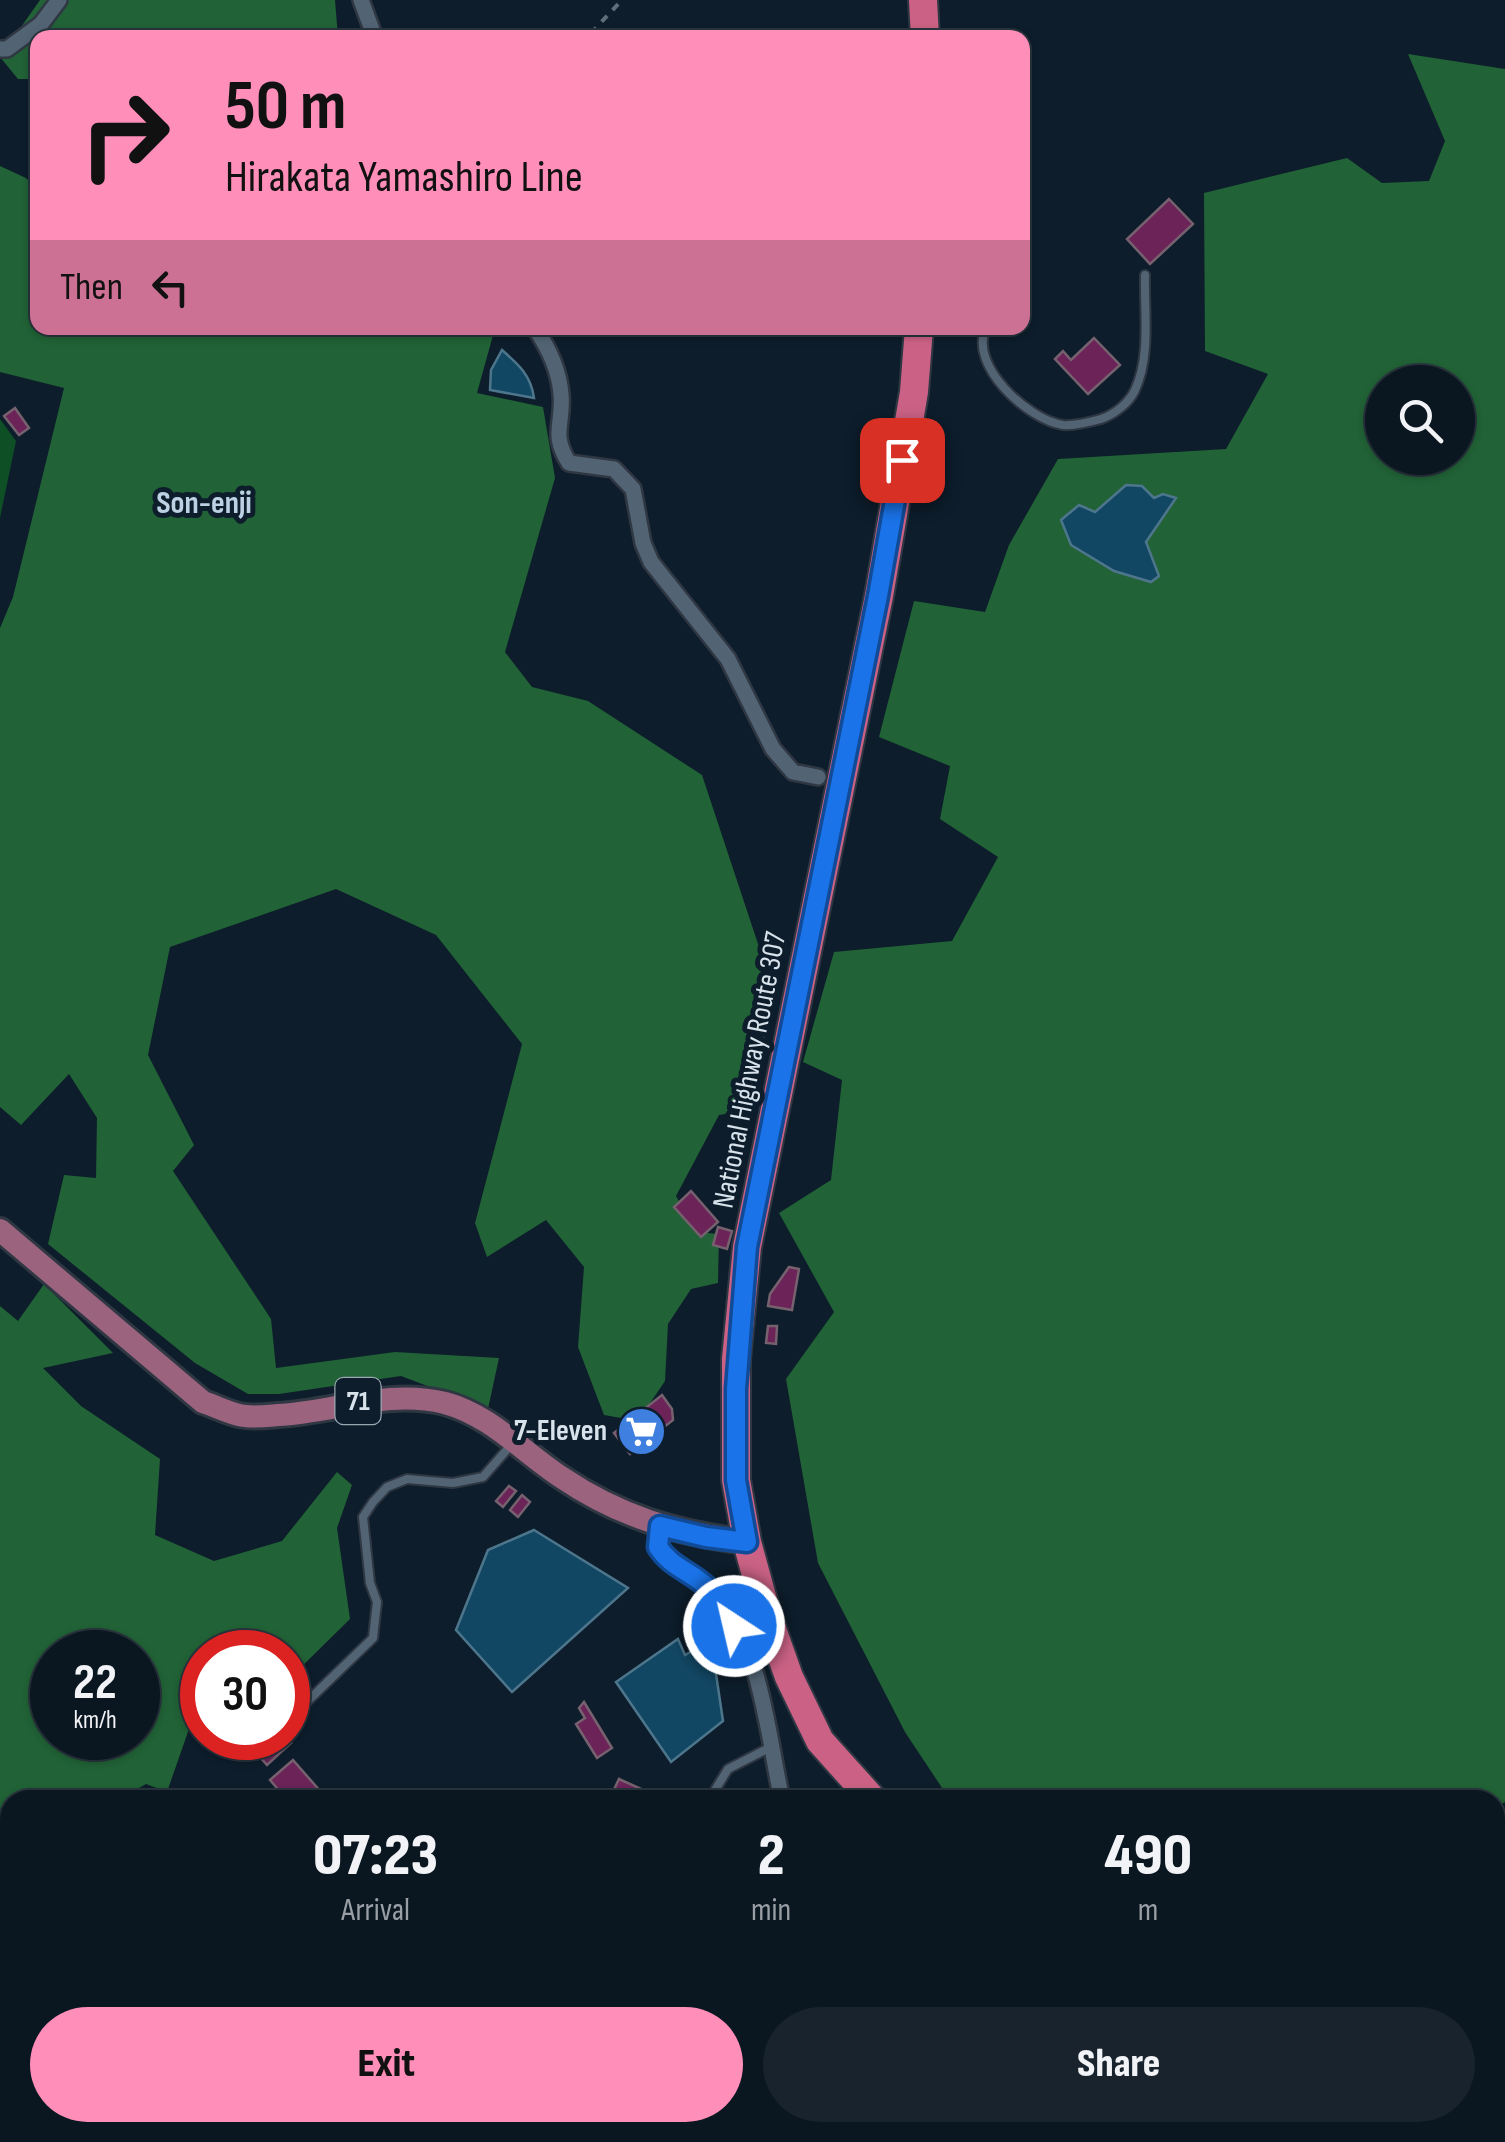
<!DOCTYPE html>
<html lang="en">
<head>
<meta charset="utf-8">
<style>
  :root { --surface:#0a1620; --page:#18232d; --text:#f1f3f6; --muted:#999fa5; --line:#2a353e; --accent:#ff8eb9 }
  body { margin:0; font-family:"Sofia Sans Condensed",sans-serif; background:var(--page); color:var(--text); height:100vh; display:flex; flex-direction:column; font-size:38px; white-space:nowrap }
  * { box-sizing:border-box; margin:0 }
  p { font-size:32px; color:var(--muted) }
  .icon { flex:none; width:55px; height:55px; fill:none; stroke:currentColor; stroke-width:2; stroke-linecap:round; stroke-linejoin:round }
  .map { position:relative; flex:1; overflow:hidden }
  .side { position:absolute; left:0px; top:1790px; width:1505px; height:352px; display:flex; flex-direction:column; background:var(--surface); border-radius:30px 30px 0 0; box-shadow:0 2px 8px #0004,0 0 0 2px var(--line) }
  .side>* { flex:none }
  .top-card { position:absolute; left:30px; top:30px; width:1000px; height:305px; border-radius:20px; box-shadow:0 2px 8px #0004,0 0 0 2px var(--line); background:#ff8eb9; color:#111; overflow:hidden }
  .controls { position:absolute; left:1365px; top:365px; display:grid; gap:20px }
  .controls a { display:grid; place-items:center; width:110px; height:110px; border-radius:50%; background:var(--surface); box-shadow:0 2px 8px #0004,0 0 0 2px var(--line); font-size:50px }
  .speed { position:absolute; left:30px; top:1630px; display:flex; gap:20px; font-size:50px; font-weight:700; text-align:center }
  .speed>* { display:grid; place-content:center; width:130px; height:130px; border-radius:50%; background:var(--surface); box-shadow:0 2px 8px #0004,0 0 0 2px var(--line); line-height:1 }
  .speed small { font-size:25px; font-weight:400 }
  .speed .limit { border:15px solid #d22; background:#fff; color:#111 }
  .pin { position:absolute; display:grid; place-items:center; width:85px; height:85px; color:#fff; margin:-42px; border-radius:20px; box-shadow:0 5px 15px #0006 }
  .me { position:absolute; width:110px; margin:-55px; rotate:325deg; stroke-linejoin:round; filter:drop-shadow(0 0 8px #0008) }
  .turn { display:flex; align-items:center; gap:35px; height:210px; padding:0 30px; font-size:45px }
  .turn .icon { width:130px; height:130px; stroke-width:2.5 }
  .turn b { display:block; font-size:70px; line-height:85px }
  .then { display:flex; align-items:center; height:95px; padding:0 30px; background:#0003; gap:20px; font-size:38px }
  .eta { display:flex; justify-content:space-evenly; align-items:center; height:170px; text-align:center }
  .eta b { font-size:60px; font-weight:800; line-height:70px }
  .cta { display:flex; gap:20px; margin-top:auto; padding:20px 30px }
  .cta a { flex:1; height:115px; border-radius:60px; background:var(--accent); color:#111; font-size:40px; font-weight:800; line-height:115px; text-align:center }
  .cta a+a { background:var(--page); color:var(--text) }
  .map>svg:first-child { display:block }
</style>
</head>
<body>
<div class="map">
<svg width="1505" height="2142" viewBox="0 0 1505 2142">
  <rect width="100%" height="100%" fill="#0d1d2b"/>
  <g fill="#0e4f26">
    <path d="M 0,419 L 16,441 L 0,518 Z"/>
    <path d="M 124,2133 L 461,2132 L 483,2142 L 107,2142 Z"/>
  </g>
  <g fill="#216236" fill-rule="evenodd">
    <path d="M 40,0 L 335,0 L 338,37 L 38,38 L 37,79 L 18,79 L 0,57 Z"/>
    <path d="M 1408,54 L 1505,69 L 1505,1802 L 1495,1808 L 1495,1800 L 950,1800 L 905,1732 L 818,1563 L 786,1379 L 834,1312 L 779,1213 L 831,1180 L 842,1080 L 803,1062 L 834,952 L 952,941 L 998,857 L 940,819 L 950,766 L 879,737 L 914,601 L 985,612 L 1009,545 L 1058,459 L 1226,449 L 1268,374 L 1205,351 L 1204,193 L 1347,158 L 1382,183 L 1429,181 L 1445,141 ZM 1382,382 L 1458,382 L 1458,458 L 1382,458 Z"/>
    <path d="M 0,166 L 26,178 L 37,191 L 38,328 L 495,328 L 477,393 L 543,407 L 555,478 L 505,652 L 532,687 L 588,701 L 702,775 L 772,986 L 755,1109 L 719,1115 L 676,1196 L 697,1232 L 719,1234 L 718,1283 L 691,1289 L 668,1324 L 665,1381 L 638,1421 L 604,1415 L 578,1347 L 584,1267 L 546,1220 L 487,1257 L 475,1223 L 522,1044 L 436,935 L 336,889 L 170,947 L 148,1055 L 194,1145 L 173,1171 L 271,1319 L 276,1368 L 395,1352 L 499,1358 L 488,1409 L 401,1376 L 279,1394 L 248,1394 L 195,1363 L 48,1244 L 64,1175 L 96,1178 L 97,1118 L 69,1074 L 21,1125 L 0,1107 L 0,628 L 13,597 L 64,388 L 0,372 Z"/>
    <path d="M 44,1284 L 113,1353 L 43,1368 L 81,1406 L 160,1459 L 155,1535 L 214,1561 L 282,1541 L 337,1472 L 352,1485 L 337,1528 L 350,1619 L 288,1680 L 288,1652 L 202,1652 L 202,1705 L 197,1706 L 167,1792 L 146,1784 L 118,1800 L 10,1800 L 10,1862 L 0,1868 L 3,1887 L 0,1889 L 0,1306 L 18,1321 ZM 52,1652 L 138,1652 L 138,1738 L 52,1738 Z"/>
  </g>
  <g fill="#124764" stroke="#4d768c" stroke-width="2.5">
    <path d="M 502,350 C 518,364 531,375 534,398 L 490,390 L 491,370 Z"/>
    <path d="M 1126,485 L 1142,486 L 1154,498 L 1163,494 L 1176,498 L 1146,542 L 1159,576 L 1151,582 L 1114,571 L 1071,545 L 1061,520 L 1079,505 L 1095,512 Z"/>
    <path d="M 534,1530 L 628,1588 L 512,1692 L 456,1630 L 488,1550 Z"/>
    <path d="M 678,1639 L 685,1655 L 705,1644 L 715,1667 L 723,1721 L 671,1762 L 616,1682 Z"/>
  </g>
  <g fill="#6b2358" stroke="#76616f" stroke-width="2.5">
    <path d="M 1169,199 L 1193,224 L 1150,264 L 1127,239 Z"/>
    <path d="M 1094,338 L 1120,365 L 1088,394 L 1055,359 L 1063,351 L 1071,360 Z"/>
    <path d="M 15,408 L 29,428 L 19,435 L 4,416 Z"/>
    <path d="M 691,1191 L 718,1222 L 701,1237 L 674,1207 Z"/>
    <path d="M 718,1227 L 732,1231 L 727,1249 L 713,1245 Z"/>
    <path d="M 789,1267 L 799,1269 L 792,1310 L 768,1306 L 770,1294 Z"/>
    <path d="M 768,1326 L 777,1326 L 776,1344 L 766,1343 Z"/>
    <path d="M 662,1395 L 672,1409 L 673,1420 L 630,1454 L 614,1433 Z"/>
    <path d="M 509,1486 L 516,1491 L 503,1507 L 496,1501 Z"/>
    <path d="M 522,1495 L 530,1502 L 518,1517 L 510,1510 Z"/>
    <path d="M 584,1702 L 612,1748 L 597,1758 L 576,1724 L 585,1718 L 579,1708 Z"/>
    <path d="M 243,1738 L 286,1738 L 291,1743 L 267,1765 Z"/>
    <path d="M 293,1760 L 328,1800 L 287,1800 L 270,1780 Z"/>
    <path d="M 619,1779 L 659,1797 L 658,1800 L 609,1800 Z"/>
    <path d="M 10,2014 L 10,2052 L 0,2041 L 0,2022 Z"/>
    <path d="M 0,2054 L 10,2065 L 10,2132 L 75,2132 L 80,2142 L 36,2142 L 32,2138 L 27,2142 L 10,2142 L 0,2131 Z"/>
    <path d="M 556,2132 L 617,2132 L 639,2142 L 555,2142 Z"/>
    <path d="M 1320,2132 L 1335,2132 L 1331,2142 L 1316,2142 Z"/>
  </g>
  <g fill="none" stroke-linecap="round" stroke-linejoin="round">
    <defs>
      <g id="lane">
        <path d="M 986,328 C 968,365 1028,420 1063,425 C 1075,426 1090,422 1101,419 C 1115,414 1129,403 1135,390 C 1151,356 1144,311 1145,275"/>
        <path d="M 288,1720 L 373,1638 L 377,1602 L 370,1583 L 363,1517 L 373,1502 L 387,1487 L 407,1479 L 453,1483 L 483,1477 L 511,1445"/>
        <path d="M 709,1800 L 728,1769 L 771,1747"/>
      </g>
      <g id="street">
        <path d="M 361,0 L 375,38"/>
        <path d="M 0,49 L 7,49 L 41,24 L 59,0"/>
        <path d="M 535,328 C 548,347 559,370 561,394 C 564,425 550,433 569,463 L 614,469 L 633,489 L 643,543 L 651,562 L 728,659 L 773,749 L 793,772 L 818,777"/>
        <path d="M 660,1526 L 657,1547 C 675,1571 702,1579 721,1602 C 762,1655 768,1736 782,1800"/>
      </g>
      <path id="primary" d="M 0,1230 L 203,1402 C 215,1406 227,1412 239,1415 C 251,1418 266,1416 278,1415 C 335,1412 387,1389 445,1403 C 490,1415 523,1452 561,1477 C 620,1517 676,1533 747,1542"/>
      <g id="highway">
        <path d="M 923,0 L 925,38"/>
        <path d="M 873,1800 L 820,1741 L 789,1677 L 767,1615 L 747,1542 L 736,1480 L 736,1359 L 747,1247 L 879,596 L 914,392 L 919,328"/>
        <path d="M 1495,1948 L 1505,1949"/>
      </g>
    </defs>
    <use href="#lane" stroke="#2f3743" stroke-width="12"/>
    <use href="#street" stroke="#2f3743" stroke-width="20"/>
    <use href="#primary" stroke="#2f3743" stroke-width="28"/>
    <use href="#highway" stroke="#2f3743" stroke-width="32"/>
    <g stroke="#606e7a" stroke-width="4" stroke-dasharray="8 8" stroke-linecap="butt">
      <path d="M 528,38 L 534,38"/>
      <path d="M 575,38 L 593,31 L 622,0"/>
    </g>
    <use href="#lane" stroke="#526474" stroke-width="8"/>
    <use href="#street" stroke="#526474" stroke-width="15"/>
    <use href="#primary" stroke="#9b637e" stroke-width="22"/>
    <use href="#highway" stroke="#cb6285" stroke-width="28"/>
  </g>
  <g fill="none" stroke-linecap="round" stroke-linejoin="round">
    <defs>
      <path id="route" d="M 734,1626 C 727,1612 719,1598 707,1587 C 690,1571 671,1567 658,1547 L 660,1526 L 706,1537 L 747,1542 L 736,1480 L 736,1389 L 747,1247 L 878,596 L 902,460"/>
    </defs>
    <use href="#route" stroke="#114b97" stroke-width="25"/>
    <use href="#route" stroke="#1a73e8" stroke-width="18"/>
  </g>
  <defs>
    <symbol id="supermarket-disc" viewBox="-11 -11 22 22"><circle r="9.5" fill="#3f7fe0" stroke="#0d1d2b"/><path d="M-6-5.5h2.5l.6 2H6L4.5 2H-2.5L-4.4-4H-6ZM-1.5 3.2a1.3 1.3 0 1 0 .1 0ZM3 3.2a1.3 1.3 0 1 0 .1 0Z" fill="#fff"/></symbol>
  </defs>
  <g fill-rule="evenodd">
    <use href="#supermarket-disc" x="614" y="1404" width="55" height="55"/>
  </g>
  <g text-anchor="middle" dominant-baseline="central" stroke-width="10" stroke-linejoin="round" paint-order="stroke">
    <rect fill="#0d1d2b" stroke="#9aa7b1" stroke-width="2.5" x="335.5" y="1378" width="45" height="46" rx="8"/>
    <g font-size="28" font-weight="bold" fill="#d7e2eb">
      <text x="358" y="1401">71</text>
    </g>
    <g font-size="30" fill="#d7e2eb" stroke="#0d1d2b">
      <text transform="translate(750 1070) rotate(-79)">National Highway Route 307</text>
    </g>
    <g font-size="30" font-weight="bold" fill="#d7e2eb" stroke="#0d1d2b" text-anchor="end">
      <text x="607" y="1431">7-Eleven</text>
    </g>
    <g font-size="32" font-weight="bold" fill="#bdd1e4" stroke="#0d1d2b">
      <text x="204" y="503">Son-enji</text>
    </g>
  </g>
</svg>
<div class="controls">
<a><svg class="icon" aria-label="search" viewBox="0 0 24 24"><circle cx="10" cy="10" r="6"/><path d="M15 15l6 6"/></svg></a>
</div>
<div class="speed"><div>22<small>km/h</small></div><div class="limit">30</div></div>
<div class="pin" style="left:902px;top:460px;background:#d93025"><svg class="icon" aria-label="arrive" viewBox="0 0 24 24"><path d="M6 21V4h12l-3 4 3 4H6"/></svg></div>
<svg class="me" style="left:734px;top:1626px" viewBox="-20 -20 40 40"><circle r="17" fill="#1a73e8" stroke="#fff" stroke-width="3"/><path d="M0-11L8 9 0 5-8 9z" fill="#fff"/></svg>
<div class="top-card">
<div class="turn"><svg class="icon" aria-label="right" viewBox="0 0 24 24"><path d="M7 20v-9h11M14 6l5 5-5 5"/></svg><div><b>50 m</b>Hirakata Yamashiro Line</div></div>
<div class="then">Then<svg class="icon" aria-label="left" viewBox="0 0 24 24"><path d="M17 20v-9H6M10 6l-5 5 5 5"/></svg></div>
</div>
<section class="side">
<div class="eta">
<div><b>07:23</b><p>Arrival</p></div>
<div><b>2</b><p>min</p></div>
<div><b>490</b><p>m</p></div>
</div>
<div class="cta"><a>Exit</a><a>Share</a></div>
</section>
</div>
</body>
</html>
